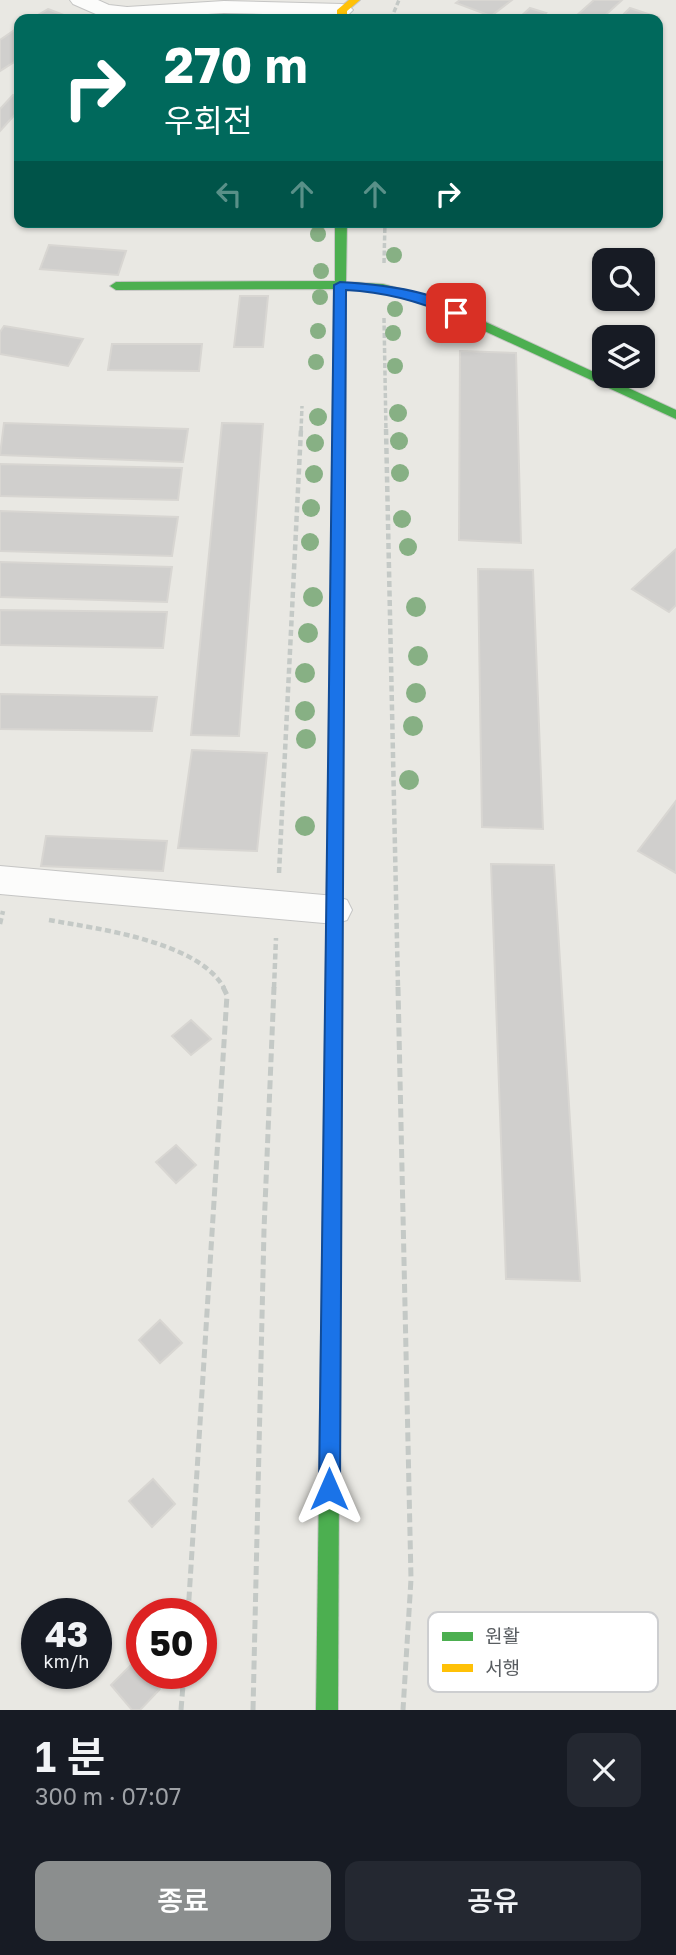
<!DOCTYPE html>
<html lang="ko">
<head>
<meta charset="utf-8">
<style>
  :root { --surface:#171b24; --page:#242831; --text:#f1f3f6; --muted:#9ea1a6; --accent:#8b8e8e }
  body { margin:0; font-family:"Golos Text","Noto Sans KR",sans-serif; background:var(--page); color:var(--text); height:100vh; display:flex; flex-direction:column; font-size:26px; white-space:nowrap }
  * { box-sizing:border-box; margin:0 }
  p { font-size:23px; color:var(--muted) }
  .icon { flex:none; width:38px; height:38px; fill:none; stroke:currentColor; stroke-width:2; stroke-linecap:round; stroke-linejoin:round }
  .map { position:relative; height:1710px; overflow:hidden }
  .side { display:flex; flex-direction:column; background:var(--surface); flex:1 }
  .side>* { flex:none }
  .hud { position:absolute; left:14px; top:14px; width:649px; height:214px; border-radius:14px; box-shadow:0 2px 5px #0004; background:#00695c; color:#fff; overflow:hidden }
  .fabs { position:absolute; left:592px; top:248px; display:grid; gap:14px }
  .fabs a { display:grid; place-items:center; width:63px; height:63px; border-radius:14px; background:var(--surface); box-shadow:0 2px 5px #0004; font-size:35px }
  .speed { position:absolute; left:21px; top:1598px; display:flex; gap:14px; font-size:35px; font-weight:700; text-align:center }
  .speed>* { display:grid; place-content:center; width:91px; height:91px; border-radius:50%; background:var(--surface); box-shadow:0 2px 5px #0004; line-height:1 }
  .speed small { font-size:18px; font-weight:400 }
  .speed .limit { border:10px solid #d22; background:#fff; color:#111 }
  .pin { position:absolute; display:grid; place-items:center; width:60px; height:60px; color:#fff; margin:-30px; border-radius:14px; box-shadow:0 4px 10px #0006 }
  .me { position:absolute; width:77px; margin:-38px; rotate:0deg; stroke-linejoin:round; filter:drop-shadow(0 0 5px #0008) }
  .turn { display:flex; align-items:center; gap:24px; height:147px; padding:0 35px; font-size:32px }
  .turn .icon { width:91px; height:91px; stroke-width:2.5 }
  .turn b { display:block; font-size:49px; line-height:60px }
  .lanes { display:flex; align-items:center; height:66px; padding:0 35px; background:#0003; justify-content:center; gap:35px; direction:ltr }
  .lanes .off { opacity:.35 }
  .round { display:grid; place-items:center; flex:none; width:74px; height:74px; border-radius:14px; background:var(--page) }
  .summary { display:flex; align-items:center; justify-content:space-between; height:119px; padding:0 35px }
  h1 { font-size:42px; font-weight:600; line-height:52px }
  .cta { display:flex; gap:14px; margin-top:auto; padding:14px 35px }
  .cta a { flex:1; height:80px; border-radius:14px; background:var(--accent); color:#fff; font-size:28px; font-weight:600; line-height:80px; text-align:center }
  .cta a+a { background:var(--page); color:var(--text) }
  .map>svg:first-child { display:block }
</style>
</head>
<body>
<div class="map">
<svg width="676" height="1710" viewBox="0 0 676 1710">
  <rect width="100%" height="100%" fill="#e9e8e3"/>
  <g fill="#d0cfcd" stroke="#d8d6d2" stroke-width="2">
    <path d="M 460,0 L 512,0 L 491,16 L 456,3 Z"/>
    <path d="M 594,0 L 622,0 L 601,19 L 575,17 Z"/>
    <path d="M 530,8 L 546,13 L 539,19 L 518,19 Z"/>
    <path d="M 630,8 L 660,18 L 619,19 Z"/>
    <path d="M 48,9 L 74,19 L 31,19 Z"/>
    <path d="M 19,27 L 19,59 L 0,71 L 0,40 Z"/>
    <path d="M 13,95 L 19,97 L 19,110 L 0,131 L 0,109 Z"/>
    <path d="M 49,245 L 126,251 L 118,275 L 40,269 Z"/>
    <path d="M 240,296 L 268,296 L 263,347 L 234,347 Z"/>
    <path d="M 4,326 L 83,339 L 68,366 L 0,354 L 0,332 Z"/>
    <path d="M 112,344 L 202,344 L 199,371 L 108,370 Z"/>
    <path d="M 460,351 L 516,353 L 521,543 L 459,540 Z"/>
    <path d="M 4,423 L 188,429 L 183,462 L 0,455 Z"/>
    <path d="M 222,423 L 263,424 L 239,736 L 191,735 Z"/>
    <path d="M 0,464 L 182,468 L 178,500 L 0,496 Z"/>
    <path d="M 0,511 L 178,517 L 172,556 L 0,551 Z"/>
    <path d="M 676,549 L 676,605 L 669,612 L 632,589 Z"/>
    <path d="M 0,562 L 172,567 L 167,602 L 0,597 Z"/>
    <path d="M 478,569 L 533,570 L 543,829 L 482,827 Z"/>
    <path d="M 0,610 L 167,612 L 163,648 L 0,645 Z"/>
    <path d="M 0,694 L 157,697 L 152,731 L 0,729 Z"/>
    <path d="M 192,750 L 267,753 L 257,851 L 178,848 Z"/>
    <path d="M 676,801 L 676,873 L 638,851 Z"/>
    <path d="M 46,836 L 167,841 L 163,871 L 41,866 Z"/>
    <path d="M 491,864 L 554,865 L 580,1281 L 506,1279 Z"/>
    <path d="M 191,1020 L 211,1039 L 191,1055 L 172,1036 Z"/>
    <path d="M 176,1145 L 196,1165 L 176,1183 L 156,1162 Z"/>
    <path d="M 160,1320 L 182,1343 L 160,1363 L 139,1340 Z"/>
    <path d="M 153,1479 L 175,1504 L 152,1527 L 129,1501 Z"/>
    <path d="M 136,1660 L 142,1667 L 142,1673 L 147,1673 L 160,1689 L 140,1710 L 132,1710 L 111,1685 Z"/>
  </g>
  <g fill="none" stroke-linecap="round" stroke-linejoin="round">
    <defs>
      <g id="street">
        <path d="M 70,0 L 98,0 L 109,5 L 127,7 L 224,1 L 342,4 L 349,6 L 353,10 L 349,14 L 342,16 L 224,13 L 126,19 L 98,15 L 73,4 Z"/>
        <path d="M 0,866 L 335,896 L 347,900 L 352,910 L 347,920 L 335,924 L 0,894 Z"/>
      </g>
      <g id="fast">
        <path d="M 335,222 L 347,222 L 346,282 L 383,284 L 436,299 L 676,410 L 676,419 L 428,305 L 382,292 L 346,289 L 344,630 L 337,635 L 330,630 L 334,289 L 116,290 L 110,286 L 116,282 L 335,281 Z"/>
        <path d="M 333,1021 L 339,1024 L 341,1029 L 338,1710 L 316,1710 L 325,1029 L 327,1024 Z"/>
      </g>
      <g id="slow">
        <path d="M 349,0 L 360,0 L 347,11 L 347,19 L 337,19 L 337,10 Z"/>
        <path d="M 337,625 L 344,630 L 341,1029 L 339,1034 L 333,1037 L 327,1034 L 325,1029 L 330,630 Z"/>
      </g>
    </defs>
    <use href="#street" stroke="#c5c5c4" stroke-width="2"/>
    <use href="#fast" stroke="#c5c5c3" stroke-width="2"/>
    <use href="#slow" stroke="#c5c5c3" stroke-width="2"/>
    <g stroke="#c4c9c6" stroke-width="3.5" stroke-dasharray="5 2.5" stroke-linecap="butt">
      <path d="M 391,19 L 399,0"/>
      <path d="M 384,263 L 385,222"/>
      <path d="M 384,318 L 386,431"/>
      <path d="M 301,431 L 302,406"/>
    </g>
    <g stroke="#c4c9c6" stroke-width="4.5" stroke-dasharray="6 3.5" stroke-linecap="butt">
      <path d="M 386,429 L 398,988"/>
      <path d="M 279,873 L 301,429"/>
      <path d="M 49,920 C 98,929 198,941 224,988"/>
      <path d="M 0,924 L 3,911"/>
      <path d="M 274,988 L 276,938"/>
    </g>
    <g stroke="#c4c9c6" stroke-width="5" stroke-dasharray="9 4.5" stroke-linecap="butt">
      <path d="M 398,987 L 411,1579 L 403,1710"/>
      <path d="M 188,1614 L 227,995 L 223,987"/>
      <path d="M 181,1710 L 184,1673"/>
      <path d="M 253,1710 L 264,1230 L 274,987"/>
    </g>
    <use href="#street" fill="#fcfcfb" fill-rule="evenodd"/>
    <use href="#fast" fill="#4caf50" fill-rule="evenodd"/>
    <use href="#slow" fill="#ffc107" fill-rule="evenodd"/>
  </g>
  <g fill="#87b084">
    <circle cx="318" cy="234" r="8"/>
    <circle cx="394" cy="255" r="8"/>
    <circle cx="321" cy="271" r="8"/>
    <circle cx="320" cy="297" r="8"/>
    <circle cx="395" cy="309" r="8"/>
    <circle cx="318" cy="331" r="8"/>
    <circle cx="393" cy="333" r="8"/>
    <circle cx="316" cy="362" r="8"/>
    <circle cx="395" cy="366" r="8"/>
    <circle cx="398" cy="413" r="9"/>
    <circle cx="318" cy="417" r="9"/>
    <circle cx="399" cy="441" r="9"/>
    <circle cx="315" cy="443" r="9"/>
    <circle cx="400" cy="473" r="9"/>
    <circle cx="314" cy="474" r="9"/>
    <circle cx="311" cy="508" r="9"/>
    <circle cx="402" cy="519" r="9"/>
    <circle cx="310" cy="542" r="9"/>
    <circle cx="408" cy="547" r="9"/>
    <circle cx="313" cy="597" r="10"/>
    <circle cx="416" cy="607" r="10"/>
    <circle cx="308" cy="633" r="10"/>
    <circle cx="418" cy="656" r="10"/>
    <circle cx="305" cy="673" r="10"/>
    <circle cx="416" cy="693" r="10"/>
    <circle cx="305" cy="711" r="10"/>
    <circle cx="413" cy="726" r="10"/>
    <circle cx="306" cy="739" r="10"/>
    <circle cx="409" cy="780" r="10"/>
    <circle cx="305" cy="826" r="10"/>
  </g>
  <path fill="#1a73e8" stroke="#114b97" stroke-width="2" d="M 340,282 C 374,284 437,289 462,313 L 456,317 L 452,316 C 417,300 384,292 346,290 L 340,1489 L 337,1496 L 329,1499 L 322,1496 L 319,1489 L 334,285 Z"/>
  <rect x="428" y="1612" width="230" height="80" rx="10" fill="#fff" stroke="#cdced0" stroke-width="2"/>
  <rect x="442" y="1632" width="31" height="9" fill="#4caf50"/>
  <rect x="442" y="1664" width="31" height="8" fill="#ffc107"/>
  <g font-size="19" fill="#595d61">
    <text x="485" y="1643">원활</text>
    <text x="485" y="1675">서행</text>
  </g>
</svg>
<div class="fabs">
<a><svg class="icon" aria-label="search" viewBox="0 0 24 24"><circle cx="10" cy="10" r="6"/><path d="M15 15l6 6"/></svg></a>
<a><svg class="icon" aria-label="layers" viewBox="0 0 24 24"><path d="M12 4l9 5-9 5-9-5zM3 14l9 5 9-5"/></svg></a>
</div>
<div class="speed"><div>43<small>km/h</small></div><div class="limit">50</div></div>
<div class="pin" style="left:456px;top:313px;background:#d93025"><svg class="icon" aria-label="arrive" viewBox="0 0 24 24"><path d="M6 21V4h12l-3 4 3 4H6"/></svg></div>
<svg class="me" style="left:329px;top:1489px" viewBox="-20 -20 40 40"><path d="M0-17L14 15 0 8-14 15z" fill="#1a73e8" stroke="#fff" stroke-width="4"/></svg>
<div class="hud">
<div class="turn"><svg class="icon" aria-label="right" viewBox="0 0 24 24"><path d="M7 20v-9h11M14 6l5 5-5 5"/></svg><div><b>270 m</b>우회전</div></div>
<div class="lanes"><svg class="icon off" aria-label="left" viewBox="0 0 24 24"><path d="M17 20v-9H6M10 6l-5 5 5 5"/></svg><svg class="icon off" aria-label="ahead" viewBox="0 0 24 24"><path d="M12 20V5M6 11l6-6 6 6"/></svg><svg class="icon off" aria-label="ahead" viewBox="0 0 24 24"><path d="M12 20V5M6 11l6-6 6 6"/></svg><svg class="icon" aria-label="right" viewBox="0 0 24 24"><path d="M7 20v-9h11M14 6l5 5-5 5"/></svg></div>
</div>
</div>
<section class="side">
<div class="summary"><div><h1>1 분</h1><p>300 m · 07:07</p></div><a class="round"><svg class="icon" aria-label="close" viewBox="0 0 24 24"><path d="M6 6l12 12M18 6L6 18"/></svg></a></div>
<div class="cta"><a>종료</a><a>공유</a></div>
</section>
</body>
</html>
